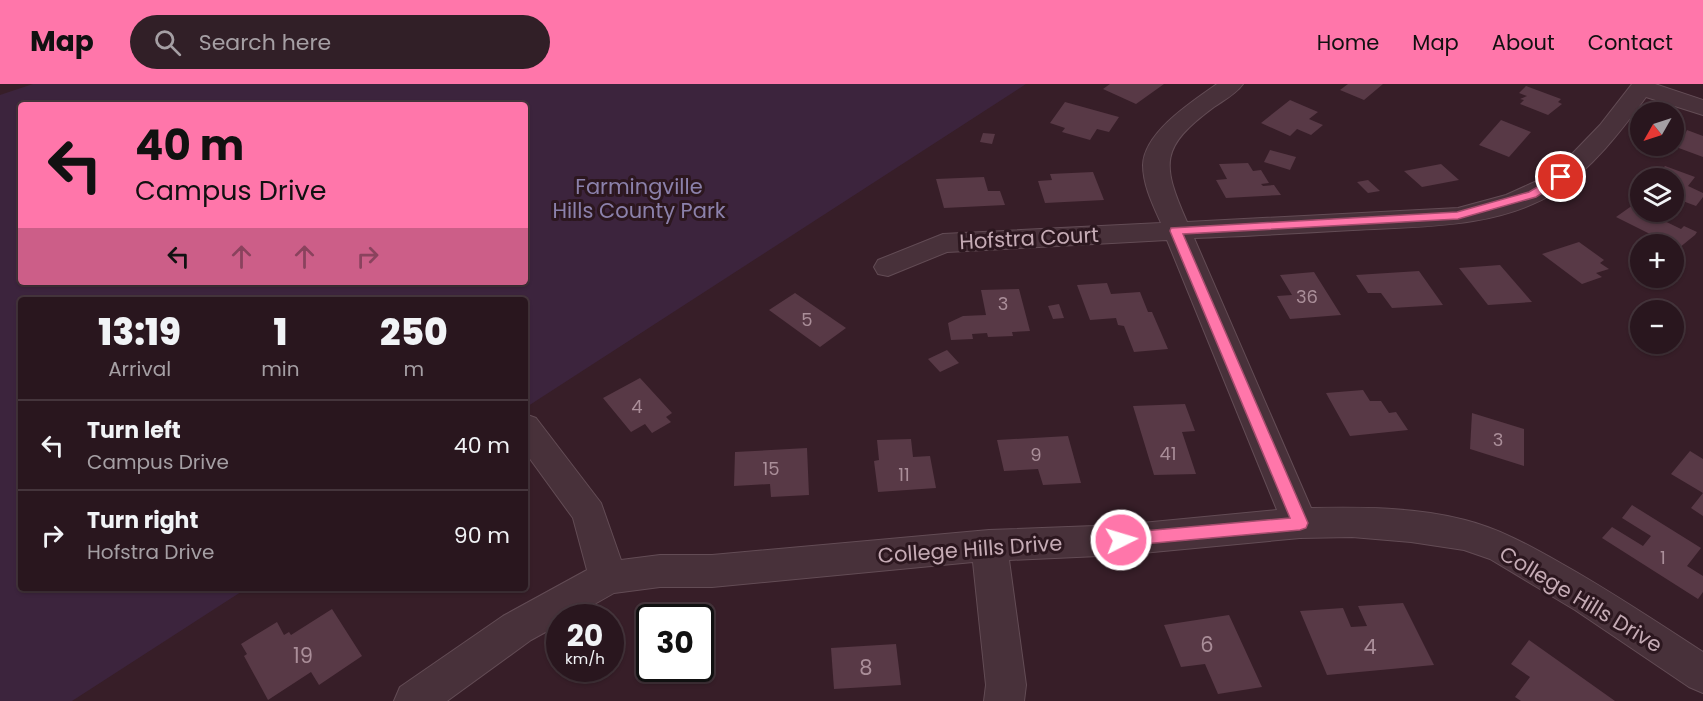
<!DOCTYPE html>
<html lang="en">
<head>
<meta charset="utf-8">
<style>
  :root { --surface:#29161e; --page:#311f27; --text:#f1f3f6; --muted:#a59fa4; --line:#45353c; --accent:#ff76aa }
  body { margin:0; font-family:Poppins,sans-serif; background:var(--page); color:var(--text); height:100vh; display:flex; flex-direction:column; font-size:22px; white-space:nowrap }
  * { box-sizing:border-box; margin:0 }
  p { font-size:20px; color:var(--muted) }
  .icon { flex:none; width:33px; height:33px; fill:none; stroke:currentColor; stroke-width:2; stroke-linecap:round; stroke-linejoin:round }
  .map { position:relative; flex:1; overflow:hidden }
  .panel { position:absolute; left:18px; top:213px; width:510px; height:294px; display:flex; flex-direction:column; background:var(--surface); border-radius:6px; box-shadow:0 2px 4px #0004,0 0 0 2px var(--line) }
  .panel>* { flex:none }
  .guide { position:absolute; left:18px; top:18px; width:510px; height:183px; border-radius:6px; box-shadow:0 2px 4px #0004,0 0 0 2px var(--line); background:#ff76aa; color:#111; overflow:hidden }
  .needle { width:39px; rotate:231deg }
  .tools { position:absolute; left:1630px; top:18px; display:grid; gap:12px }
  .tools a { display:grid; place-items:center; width:54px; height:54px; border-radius:50%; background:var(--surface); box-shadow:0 2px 4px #0004,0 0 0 2px var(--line); font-size:30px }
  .speed { position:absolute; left:546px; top:520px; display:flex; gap:12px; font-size:30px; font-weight:700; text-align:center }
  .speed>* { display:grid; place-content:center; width:78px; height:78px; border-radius:50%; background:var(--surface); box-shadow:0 2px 4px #0004,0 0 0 2px var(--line); line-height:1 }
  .speed small { font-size:15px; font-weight:400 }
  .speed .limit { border:3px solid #111; border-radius:9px; background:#fff; color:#111 }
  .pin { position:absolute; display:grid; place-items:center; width:51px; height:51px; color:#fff; margin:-26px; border:3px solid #fff; border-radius:50%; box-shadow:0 2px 6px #0007 }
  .me { position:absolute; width:66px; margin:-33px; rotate:85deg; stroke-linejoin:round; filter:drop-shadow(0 0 4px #0008) }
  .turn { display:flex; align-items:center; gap:21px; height:126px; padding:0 18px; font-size:27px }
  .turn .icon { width:78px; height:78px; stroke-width:2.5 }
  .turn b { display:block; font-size:42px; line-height:51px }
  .lanes { display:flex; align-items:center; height:57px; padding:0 18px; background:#0003; justify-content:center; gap:30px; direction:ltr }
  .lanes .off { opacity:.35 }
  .eta { display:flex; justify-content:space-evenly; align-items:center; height:102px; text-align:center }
  .eta b { font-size:36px; font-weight:800; line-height:42px }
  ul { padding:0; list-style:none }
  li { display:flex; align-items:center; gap:18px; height:90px; padding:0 18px; border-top:2px solid var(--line) }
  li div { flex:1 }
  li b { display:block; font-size:22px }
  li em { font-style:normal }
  header { display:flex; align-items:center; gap:36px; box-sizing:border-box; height:84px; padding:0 30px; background:var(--accent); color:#111 }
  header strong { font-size:28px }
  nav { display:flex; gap:33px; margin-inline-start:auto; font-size:21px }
  .search { width:420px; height:54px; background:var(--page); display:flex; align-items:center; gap:15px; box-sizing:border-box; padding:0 21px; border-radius:33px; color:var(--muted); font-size:22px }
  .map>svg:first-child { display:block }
</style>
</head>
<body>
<header>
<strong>Map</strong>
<div class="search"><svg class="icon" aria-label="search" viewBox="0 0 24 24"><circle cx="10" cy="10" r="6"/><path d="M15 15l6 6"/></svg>Search here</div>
<nav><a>Home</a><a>Map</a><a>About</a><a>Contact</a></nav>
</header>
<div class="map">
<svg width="1703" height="617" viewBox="0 0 1703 617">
  <rect width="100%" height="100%" fill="#371e28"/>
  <path fill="#3c243d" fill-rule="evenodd" d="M 33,0 L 1026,0 L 525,324 L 525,216 L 21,216 L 21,504 L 247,504 L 72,617 L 0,617 L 0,11 ZM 21,21 L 525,21 L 525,198 L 21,198 Z"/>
  <g fill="#583946">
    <path d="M 1110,0 L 1164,0 L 1136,20 L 1103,5 Z"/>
    <path d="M 1348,0 L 1383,0 L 1364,16 L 1340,6 Z"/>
    <path d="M 1526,2 L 1561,15 L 1558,18 L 1562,20 L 1548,31 L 1520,20 L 1524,16 L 1520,15 L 1527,12 L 1519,9 Z"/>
    <path d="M 1290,16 L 1318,28 L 1309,35 L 1323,41 L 1311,51 L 1297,45 L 1290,52 L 1261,39 Z"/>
    <path d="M 1065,18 L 1119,33 L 1109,48 L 1097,45 L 1090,56 L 1062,48 L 1065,44 L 1050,39 Z"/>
    <path d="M 1501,36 L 1531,48 L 1509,73 L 1479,61 Z"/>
    <path d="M 1687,46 L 1703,52 L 1703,73 L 1676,63 L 1679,59 L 1674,57 L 1676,49 L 1684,52 Z"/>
    <path d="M 983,49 L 995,50 L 992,60 L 980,58 Z"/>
    <path d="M 1270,66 L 1296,73 L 1290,86 L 1264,78 Z"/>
    <path d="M 1248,79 L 1253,87 L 1261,86 L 1269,99 L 1261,100 L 1263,102 L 1274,101 L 1281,111 L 1226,114 L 1216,96 L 1227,95 L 1219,80 Z"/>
    <path d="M 1441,80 L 1459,96 L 1422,103 L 1404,87 Z"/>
    <path d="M 1665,82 L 1695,93 L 1688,102 L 1703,109 L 1703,113 L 1696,122 L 1680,116 L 1676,121 L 1674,121 L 1674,94 L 1654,94 Z"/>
    <path d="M 1093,88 L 1104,116 L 1045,119 L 1038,97 L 1052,96 L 1050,90 Z"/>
    <path d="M 984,93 L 988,107 L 1000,107 L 1005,121 L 944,124 L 936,95 Z"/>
    <path d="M 1368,96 L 1380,107 L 1368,109 L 1357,98 Z"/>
    <path d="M 1633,121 L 1641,125 L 1641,128 L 1646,128 L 1681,145 L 1684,142 L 1697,148 L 1695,151 L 1674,168 L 1674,160 L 1650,160 L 1642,157 L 1650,150 L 1616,133 Z"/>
    <path d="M 1579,158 L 1604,176 L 1600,179 L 1609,185 L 1596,189 L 1602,193 L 1582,200 L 1542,170 Z"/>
    <path d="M 1500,181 L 1532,218 L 1488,221 L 1459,184 Z"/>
    <path d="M 1419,187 L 1443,221 L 1392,224 L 1381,209 L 1368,209 L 1356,191 Z"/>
    <path d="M 1314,188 L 1341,231 L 1290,235 L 1277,212 L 1292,211 L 1280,191 Z"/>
    <path d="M 1107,199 L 1111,210 L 1140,208 L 1148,228 L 1152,228 L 1168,265 L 1134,268 L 1124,242 L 1118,241 L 1116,234 L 1090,236 L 1077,201 Z"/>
    <path d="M 1019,205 L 1030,247 L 1012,248 L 1013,252 L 988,253 L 987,249 L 972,250 L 973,255 L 951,256 L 948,239 L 963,232 L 986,231 L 981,206 Z"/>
    <path d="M 795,209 L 846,244 L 820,263 L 769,226 Z"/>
    <path d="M 1059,220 L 1064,234 L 1053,235 L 1048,222 Z"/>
    <path d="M 947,266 L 959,279 L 940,288 L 928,275 Z"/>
    <path d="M 640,294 L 672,329 L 666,333 L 671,338 L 652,349 L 645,340 L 631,348 L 603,314 Z"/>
    <path d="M 1363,306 L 1370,317 L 1381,317 L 1389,329 L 1396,328 L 1408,346 L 1350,352 L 1326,309 Z"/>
    <path d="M 1185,320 L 1195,347 L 1182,348 L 1196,390 L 1154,391 L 1133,322 Z"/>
    <path d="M 1472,329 L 1524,345 L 1524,382 L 1470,365 Z"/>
    <path d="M 1068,352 L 1081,399 L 1043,401 L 1038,385 L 1004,387 L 997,356 Z"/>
    <path d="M 911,355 L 913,373 L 930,372 L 936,404 L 878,408 L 874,377 L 879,376 L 877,356 Z"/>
    <path d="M 807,364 L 809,411 L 771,413 L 770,400 L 734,402 L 735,368 Z"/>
    <path d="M 1690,367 L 1703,375 L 1703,432 L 1691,424 L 1703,409 L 1671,390 Z"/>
    <path d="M 1632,421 L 1701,464 L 1687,482 L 1703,492 L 1703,508 L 1698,515 L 1602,454 L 1612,443 L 1643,462 L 1651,452 L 1622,434 Z"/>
    <path d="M 1403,519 L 1434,581 L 1327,591 L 1300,527 L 1343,524 L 1351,543 L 1367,542 L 1358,522 Z"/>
    <path d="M 332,525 L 362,572 L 319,601 L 311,588 L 268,616 L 244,572 L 247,570 L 241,560 L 277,538 L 284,551 L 289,548 L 291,551 Z"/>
    <path d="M 1229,531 L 1262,603 L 1218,610 L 1205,580 L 1181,583 L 1164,541 Z"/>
    <path d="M 1529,556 L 1615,617 L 1521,617 L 1515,613 L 1530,593 L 1511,580 Z"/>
    <path d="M 896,560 L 901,601 L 834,605 L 831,564 Z"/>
  </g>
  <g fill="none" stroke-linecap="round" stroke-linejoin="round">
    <defs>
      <path id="minor" d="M 1217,0 L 1243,0 C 1236,10 1224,16 1214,23 C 1160,63 1161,79 1187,138 L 1458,124 L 1506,111 L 1539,96 L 1571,71 L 1600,41 L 1632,0 L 1655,0 L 1703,16 L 1703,31 L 1646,13 C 1621,47 1592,85 1556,108 C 1496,145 1420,142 1353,146 C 1300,149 1247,152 1194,154 L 1311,424 C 1361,423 1416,423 1465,436 C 1501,445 1532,463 1564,481 C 1612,508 1657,538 1703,568 L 1703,609 L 1689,603 L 1575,526 L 1490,475 L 1464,466 L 1411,458 L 1352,453 L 1300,454 L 1121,471 L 1009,476 L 1026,601 L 1024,617 L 984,617 L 986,601 L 973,478 L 712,503 L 660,503 L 614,509 L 570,534 L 560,534 L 560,540 L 531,556 L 447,617 L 394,617 L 400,603 L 503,532 L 587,486 L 573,434 L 525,368 L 525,330 L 536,334 L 601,419 L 621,476 L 660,471 L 712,471 L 989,446 L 1121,441 L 1277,426 L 1167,156 L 947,168 L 888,192 L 878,190 L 874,183 L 878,176 L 943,150 L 1161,139 C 1153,121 1143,101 1143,81 C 1144,48 1193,17 1217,0 Z"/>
    </defs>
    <use href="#minor" stroke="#634c55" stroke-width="2"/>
    <use href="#minor" fill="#48313a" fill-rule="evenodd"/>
  </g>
  <path fill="#ff76aa" stroke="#a64d6e" stroke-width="1.5" d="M 1561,89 L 1565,90 L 1565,95 L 1536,113 L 1458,135 L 1183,150 L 1308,439 L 1306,444 L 1300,446 L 1121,462 L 1116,461 L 1113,456 L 1116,451 L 1121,449 L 1290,434 L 1170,147 L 1171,144 L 1457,128 L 1529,108 Z"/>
  <g text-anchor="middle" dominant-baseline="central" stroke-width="6" stroke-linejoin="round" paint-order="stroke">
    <g font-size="18" fill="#aa8e99">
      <text x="1307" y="212">36</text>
      <text x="1003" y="219">3</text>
      <text x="807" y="235">5</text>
      <text x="637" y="322">4</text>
      <text x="1498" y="355">3</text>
      <text x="1168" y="369">41</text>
      <text x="1036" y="370">9</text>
      <text x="771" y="384">15</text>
      <text x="904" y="390">11</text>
      <text x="1663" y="473">1</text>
    </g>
    <g font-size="21" fill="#8b81ab" stroke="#2c171f">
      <text x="639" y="102">Farmingville<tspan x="639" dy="24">Hills County Park</tspan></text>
    </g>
    <g font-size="21" fill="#c5abb5" stroke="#2c171f">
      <text transform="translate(1029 154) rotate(-3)">Hofstra Court</text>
      <text transform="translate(970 465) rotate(-4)">College Hills Drive</text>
      <text transform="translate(1581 515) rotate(31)">College Hills Drive</text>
    </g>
    <g font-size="21" fill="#aa8e99">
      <text x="1207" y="560">6</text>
      <text x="1370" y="562">4</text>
      <text x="303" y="571">19</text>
      <text x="866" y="583">8</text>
    </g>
  </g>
</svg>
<div class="tools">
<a><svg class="needle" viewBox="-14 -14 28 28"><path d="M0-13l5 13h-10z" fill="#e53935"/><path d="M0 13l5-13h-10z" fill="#a59fa4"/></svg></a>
<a><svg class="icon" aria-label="layers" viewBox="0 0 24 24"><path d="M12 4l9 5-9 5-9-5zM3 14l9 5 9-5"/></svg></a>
<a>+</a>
<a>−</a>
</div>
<div class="speed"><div>20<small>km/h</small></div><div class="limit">30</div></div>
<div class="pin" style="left:1561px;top:93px;background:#d93025"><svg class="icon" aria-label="arrive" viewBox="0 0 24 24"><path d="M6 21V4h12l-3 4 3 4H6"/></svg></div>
<svg class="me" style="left:1121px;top:456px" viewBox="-20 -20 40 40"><circle r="17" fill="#ff76aa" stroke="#fff" stroke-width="3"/><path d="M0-11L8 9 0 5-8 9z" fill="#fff"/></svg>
<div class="guide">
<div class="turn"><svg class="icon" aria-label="left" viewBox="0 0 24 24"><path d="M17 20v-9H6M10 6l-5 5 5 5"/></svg><div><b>40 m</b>Campus Drive</div></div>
<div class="lanes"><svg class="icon" aria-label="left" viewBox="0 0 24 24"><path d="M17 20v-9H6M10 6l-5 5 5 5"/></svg><svg class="icon off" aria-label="ahead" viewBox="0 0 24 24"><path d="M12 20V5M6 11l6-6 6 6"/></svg><svg class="icon off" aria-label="ahead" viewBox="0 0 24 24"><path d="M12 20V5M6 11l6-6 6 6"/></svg><svg class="icon off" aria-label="right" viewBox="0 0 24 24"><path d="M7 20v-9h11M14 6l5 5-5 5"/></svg></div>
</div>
<section class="panel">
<div class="eta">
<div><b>13:19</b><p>Arrival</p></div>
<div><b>1</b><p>min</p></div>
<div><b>250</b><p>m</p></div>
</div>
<ul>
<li><svg class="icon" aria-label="left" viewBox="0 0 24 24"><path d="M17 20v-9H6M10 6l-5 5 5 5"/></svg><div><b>Turn left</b><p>Campus Drive</p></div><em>40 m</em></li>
<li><svg class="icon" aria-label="right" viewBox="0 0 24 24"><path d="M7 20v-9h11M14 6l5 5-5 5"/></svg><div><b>Turn right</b><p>Hofstra Drive</p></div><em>90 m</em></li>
</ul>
</section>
</div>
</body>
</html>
